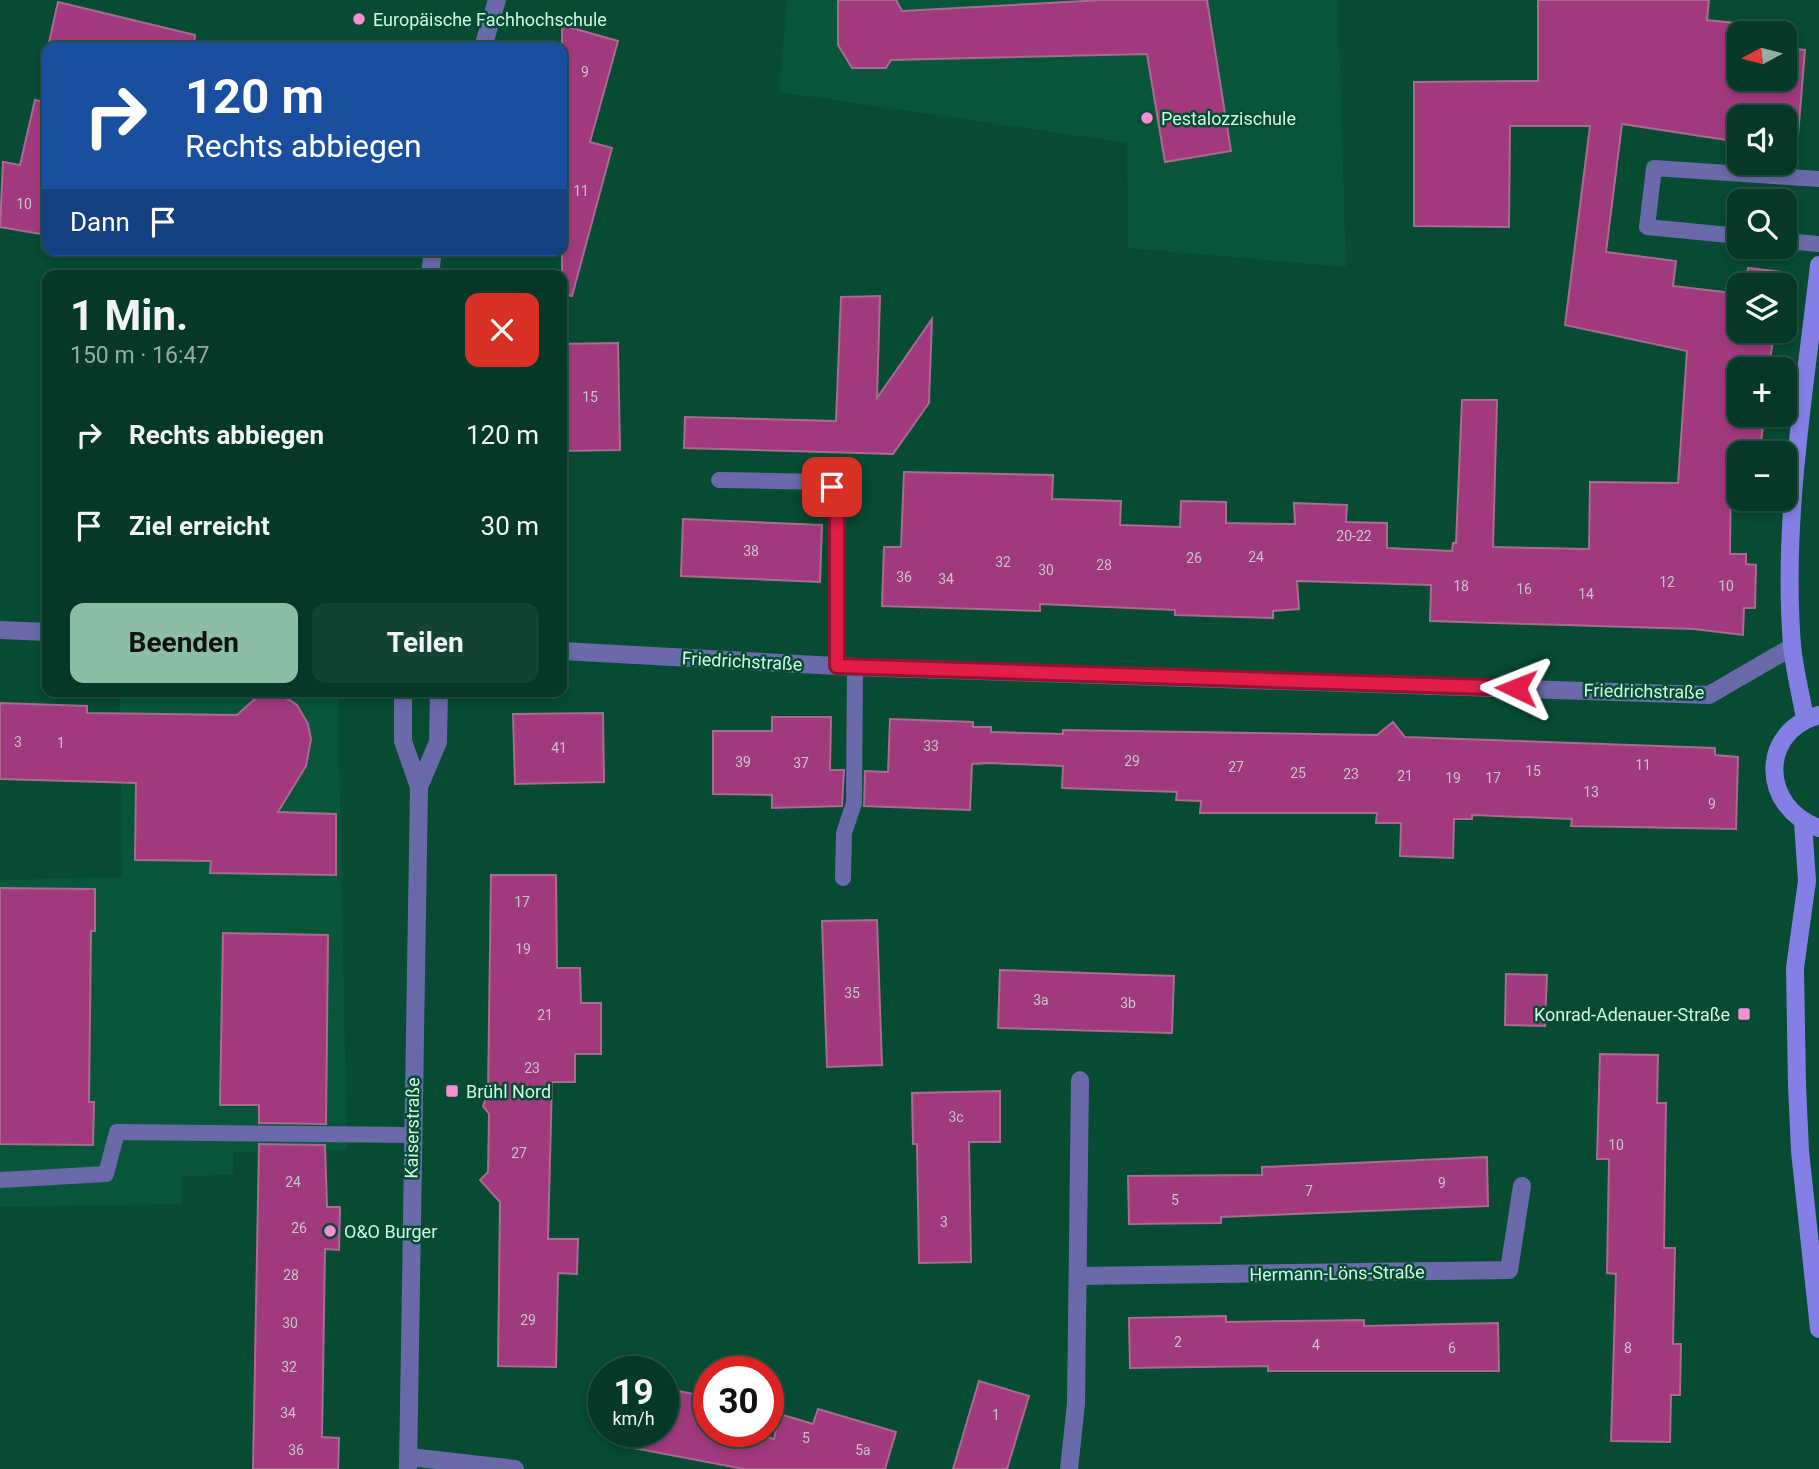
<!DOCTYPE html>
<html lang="de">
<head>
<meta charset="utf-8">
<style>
  :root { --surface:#053826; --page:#134332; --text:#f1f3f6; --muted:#97aca7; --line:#265243; --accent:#8abfa5 }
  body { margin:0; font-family:Roboto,sans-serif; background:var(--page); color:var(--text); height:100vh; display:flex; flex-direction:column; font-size:26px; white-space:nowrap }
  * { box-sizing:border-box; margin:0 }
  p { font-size:23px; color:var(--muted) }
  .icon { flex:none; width:38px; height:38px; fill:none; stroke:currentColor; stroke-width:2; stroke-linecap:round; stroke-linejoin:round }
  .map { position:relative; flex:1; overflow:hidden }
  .sheet { position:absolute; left:42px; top:270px; width:525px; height:427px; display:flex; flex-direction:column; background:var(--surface); border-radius:14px; box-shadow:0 4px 10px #0003,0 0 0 2px var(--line) }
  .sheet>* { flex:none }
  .banner { position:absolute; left:42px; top:42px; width:525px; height:214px; border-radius:14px; box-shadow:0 4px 10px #0003,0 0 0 2px var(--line); background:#1a4fa0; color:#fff; overflow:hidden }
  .needle { width:46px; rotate:263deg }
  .buttons { position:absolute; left:1727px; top:21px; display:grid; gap:14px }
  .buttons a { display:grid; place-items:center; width:70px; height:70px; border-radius:14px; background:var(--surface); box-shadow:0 4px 10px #0003,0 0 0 2px var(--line); font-size:35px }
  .speed { position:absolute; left:588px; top:1356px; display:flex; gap:14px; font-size:35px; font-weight:700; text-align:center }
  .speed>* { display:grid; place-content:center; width:91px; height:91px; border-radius:50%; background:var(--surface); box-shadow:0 4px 10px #0003,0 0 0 2px var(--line); line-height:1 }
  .speed small { font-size:18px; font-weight:400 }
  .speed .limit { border:10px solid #d22; background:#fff; color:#111 }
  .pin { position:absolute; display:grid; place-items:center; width:60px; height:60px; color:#fff; margin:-30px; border-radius:14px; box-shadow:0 4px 10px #0006 }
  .me { position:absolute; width:77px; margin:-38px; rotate:272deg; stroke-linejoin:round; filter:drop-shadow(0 0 5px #0008) }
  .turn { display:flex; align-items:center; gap:24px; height:147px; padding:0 28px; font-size:32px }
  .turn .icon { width:91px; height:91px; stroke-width:2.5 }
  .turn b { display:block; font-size:49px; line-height:60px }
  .then { display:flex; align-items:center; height:66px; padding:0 28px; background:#0003; gap:14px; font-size:26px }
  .round { display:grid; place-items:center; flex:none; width:74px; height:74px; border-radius:14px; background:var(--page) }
  .overview { display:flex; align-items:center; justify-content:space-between; height:119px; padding:0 28px }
  h1 { font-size:42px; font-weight:700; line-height:52px }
  .cta { display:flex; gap:14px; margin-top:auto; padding:14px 28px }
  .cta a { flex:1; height:80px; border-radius:14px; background:var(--accent); color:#111; font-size:28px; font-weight:700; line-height:80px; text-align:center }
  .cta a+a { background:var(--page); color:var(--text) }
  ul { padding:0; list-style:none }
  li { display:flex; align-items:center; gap:21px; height:91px; padding:0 28px }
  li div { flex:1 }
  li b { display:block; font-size:26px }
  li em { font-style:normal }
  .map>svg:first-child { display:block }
</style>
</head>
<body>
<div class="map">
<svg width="1819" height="1469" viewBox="0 0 1819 1469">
  <rect width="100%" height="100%" fill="#074b33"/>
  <g fill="#07563a">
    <path d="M 787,0 L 1338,0 L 1346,267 L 1128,248 L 1127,143 L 779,92 Z"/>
    <path d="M 338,691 L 347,1150 L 233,1152 L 233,1175 L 182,1176 L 182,1204 L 0,1207 L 0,880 L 122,877 L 120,694 Z"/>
  </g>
  <g fill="#a1397f" stroke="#aa6b91" stroke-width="2">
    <path d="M 838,0 L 896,0 L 902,11 L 1103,0 L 1207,0 L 1231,151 L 1165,162 L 1147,54 L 891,60 L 886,68 L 852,68 L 838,45 Z"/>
    <path d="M 1538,0 L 1709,0 L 1707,20 L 1745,24 L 1744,33 L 1740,33 L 1740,79 L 1785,79 L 1785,48 L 1805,50 L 1797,148 L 1785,147 L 1785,117 L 1740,117 L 1740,142 L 1622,124 L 1606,252 L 1676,261 L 1673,286 L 1740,294 L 1740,331 L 1774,331 L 1769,369 L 1740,369 L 1740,415 L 1764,415 L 1760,453 L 1740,453 L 1740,457 L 1731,457 L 1730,554 L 1746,554 L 1746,564 L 1756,565 L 1755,608 L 1744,608 L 1743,635 L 1694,629 L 1430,621 L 1431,585 L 1297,581 L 1299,609 L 1273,611 L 1273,618 L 1175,615 L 1175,610 L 1040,604 L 1040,611 L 882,606 L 884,547 L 901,547 L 904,472 L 1053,475 L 1052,499 L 1121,501 L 1120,525 L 1180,527 L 1181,501 L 1226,502 L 1226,523 L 1295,524 L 1294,503 L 1347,505 L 1346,522 L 1387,523 L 1387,548 L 1452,551 L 1453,543 L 1456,543 L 1462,400 L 1497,400 L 1493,547 L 1589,549 L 1590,482 L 1678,483 L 1687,351 L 1565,325 L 1590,126 L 1510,126 L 1509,227 L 1414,226 L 1414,82 L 1538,81 Z"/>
    <path d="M 58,2 L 195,35 L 194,47 L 48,47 Z"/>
    <path d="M 562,25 L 618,41 L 590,142 L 612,148 L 572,296 L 562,294 Z"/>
    <path d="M 35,100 L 47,102 L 47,235 L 0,227 L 3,162 L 20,165 Z"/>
    <path d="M 1748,268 L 1782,272 L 1780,285 L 1746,285 Z"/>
    <path d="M 880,296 L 877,398 L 932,319 L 929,403 L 893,454 L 684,448 L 685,417 L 836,421 L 841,297 Z"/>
    <path d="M 618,343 L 620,450 L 562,451 L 562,344 Z"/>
    <path d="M 683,519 L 822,525 L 820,582 L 681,576 Z"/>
    <path d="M 268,694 L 283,696 L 297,705 L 308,724 L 311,739 L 306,766 L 278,812 L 336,814 L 336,875 L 210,873 L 211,861 L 135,860 L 136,783 L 0,779 L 0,703 L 87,706 L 87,713 L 237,715 L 256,698 Z"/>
    <path d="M 603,713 L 604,782 L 515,784 L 513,714 Z"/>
    <path d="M 772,717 L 831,717 L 830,770 L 844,770 L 842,806 L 772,808 L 772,795 L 713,794 L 713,731 L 772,731 Z"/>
    <path d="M 890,719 L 973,722 L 973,727 L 991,727 L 991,732 L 1063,734 L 1063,730 L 1377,735 L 1393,722 L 1405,737 L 1715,748 L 1715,755 L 1738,757 L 1736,829 L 1571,826 L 1572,819 L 1472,815 L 1472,819 L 1454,819 L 1453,858 L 1400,856 L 1401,823 L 1376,823 L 1377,813 L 1200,813 L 1201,801 L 1176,800 L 1177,792 L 1062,788 L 1063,766 L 990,763 L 972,764 L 970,810 L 864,806 L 865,771 L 888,772 Z"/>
    <path d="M 491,875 L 556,875 L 557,968 L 580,968 L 581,1003 L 601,1003 L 601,1054 L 575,1054 L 575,1082 L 552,1082 L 548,1239 L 578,1239 L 577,1274 L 558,1273 L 556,1367 L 498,1366 L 500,1202 L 480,1180 L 488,1172 L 489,1114 L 483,1106 L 488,1093 Z"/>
    <path d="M 0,888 L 95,889 L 95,931 L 91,931 L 89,1102 L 94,1102 L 93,1145 L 0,1144 Z"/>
    <path d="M 877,920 L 882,1065 L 827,1067 L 822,921 Z"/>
    <path d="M 223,933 L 328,935 L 326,1124 L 259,1123 L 259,1105 L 220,1105 Z"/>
    <path d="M 1000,970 L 1174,976 L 1172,1033 L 998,1028 Z"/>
    <path d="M 1506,974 L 1547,975 L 1545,1026 L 1505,1025 Z"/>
    <path d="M 1600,1054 L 1658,1055 L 1657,1103 L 1666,1103 L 1664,1248 L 1675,1248 L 1673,1344 L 1681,1344 L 1680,1395 L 1671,1395 L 1670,1442 L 1611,1441 L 1616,1274 L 1607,1273 L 1609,1159 L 1597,1159 Z"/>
    <path d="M 1000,1091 L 1000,1142 L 969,1142 L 971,1262 L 919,1263 L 917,1144 L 913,1144 L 912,1093 Z"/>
    <path d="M 259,1144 L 325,1145 L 327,1207 L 340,1207 L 339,1250 L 325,1249 L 322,1437 L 339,1438 L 338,1469 L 253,1469 Z"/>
    <path d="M 1487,1157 L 1488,1206 L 1221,1217 L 1221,1223 L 1129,1224 L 1128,1176 L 1262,1175 L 1262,1167 Z"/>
    <path d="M 1226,1316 L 1226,1322 L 1364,1320 L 1364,1326 L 1498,1323 L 1499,1371 L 1268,1371 L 1268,1366 L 1130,1368 L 1129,1318 Z"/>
    <path d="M 979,1381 L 1029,1396 L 1007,1469 L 953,1469 Z"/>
    <path d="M 663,1388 L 709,1397 L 709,1432 L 749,1432 L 774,1439 L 780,1414 L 813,1424 L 818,1409 L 896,1432 L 885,1469 L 744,1469 L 628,1447 L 630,1432 L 663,1432 Z"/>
  </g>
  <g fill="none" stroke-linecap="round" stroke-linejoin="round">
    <g stroke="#6a6aaa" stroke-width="16">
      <path d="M 1740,236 L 1647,227 L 1654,168 L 1819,179"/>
      <path d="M 1785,241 L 1819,244"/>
      <path d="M 719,480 L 825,482 L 836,492 L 837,666"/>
      <path d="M 843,878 L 844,833 L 854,803 L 855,667"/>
      <path d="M 0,1180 L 106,1174 L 117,1132 L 412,1135"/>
    </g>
    <g stroke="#6a6aaa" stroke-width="18">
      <path d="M 483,47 L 497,0"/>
      <path d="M 430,275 L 433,250"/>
      <path d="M 0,630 L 47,632"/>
      <path d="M 562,651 L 855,667 L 1709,695 L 1792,647"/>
      <path d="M 403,691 L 403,741 L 419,787 L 408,1469"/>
      <path d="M 419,787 L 438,742 L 439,691"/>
      <path d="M 1079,1276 L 1509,1270 L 1522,1186"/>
      <path d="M 410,1457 L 515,1469"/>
      <path d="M 1069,1469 L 1076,1404 L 1080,1080"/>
    </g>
    <g stroke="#837fe5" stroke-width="18">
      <path d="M 1819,715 C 1758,732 1761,808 1819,828"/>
      <path d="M 1805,719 C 1801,694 1794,669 1792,645 C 1782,519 1805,390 1819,265"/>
      <path d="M 1803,822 L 1807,881 L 1795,968 L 1797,1085 L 1800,1151 L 1819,1329"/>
    </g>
  </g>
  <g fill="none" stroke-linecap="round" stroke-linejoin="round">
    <defs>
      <path id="route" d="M 832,487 L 837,500 L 837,666 L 1516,688"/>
    </defs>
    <use href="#route" stroke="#92132f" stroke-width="18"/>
    <use href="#route" stroke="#e11d48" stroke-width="12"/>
  </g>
  <g fill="#f690d0" stroke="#074b33" stroke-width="2.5">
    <circle cx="359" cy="19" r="7"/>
    <circle cx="1147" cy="118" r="7"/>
    <rect x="1737" y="1007" width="14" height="14" rx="3.5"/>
    <rect x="445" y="1084" width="14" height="14" rx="3.5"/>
    <circle cx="330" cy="1231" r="7"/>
  </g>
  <g text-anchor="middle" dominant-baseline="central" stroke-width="5" stroke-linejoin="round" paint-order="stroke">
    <g font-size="14" fill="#c4c7c9">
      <text x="585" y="72">9</text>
      <text x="581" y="191">11</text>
      <text x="24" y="204">10</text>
      <text x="590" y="397">15</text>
      <text x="1354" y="536">20-22</text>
      <text x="751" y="551">38</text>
      <text x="1256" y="557">24</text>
      <text x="1194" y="558">26</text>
      <text x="1003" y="562">32</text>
      <text x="1104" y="565">28</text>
      <text x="1046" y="570">30</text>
      <text x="904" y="577">36</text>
      <text x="946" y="579">34</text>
      <text x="1667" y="582">12</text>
      <text x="1461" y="586">18</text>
      <text x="1726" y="586">10</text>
      <text x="1524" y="589">16</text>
      <text x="1586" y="594">14</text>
      <text x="18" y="742">3</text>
      <text x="61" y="743">1</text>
      <text x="931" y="746">33</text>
      <text x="559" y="748">41</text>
      <text x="1132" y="761">29</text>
      <text x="743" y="762">39</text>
      <text x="801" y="763">37</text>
      <text x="1643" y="765">11</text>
      <text x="1236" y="767">27</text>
      <text x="1533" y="771">15</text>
      <text x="1298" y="773">25</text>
      <text x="1351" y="774">23</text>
      <text x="1405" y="776">21</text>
      <text x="1453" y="778">19</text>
      <text x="1493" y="778">17</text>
      <text x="1591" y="792">13</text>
      <text x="1712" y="804">9</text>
      <text x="522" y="902">17</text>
      <text x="523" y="949">19</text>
      <text x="852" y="993">35</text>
      <text x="1041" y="1000">3a</text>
      <text x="1128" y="1003">3b</text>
      <text x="545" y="1015">21</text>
      <text x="532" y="1068">23</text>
      <text x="956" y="1117">3c</text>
      <text x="1616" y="1145">10</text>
      <text x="519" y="1153">27</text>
      <text x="293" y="1182">24</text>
      <text x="1442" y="1183">9</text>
      <text x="1309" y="1191">7</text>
      <text x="1175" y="1200">5</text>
      <text x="944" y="1222">3</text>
      <text x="299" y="1228">26</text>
      <text x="291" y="1275">28</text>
      <text x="528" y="1320">29</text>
      <text x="290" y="1323">30</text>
      <text x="1178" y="1342">2</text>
      <text x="1316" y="1345">4</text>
      <text x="1452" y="1348">6</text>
      <text x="1628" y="1348">8</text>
      <text x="289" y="1367">32</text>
      <text x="288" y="1413">34</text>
      <text x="996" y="1415">1</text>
      <text x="806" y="1438">5</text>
      <text x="296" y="1450">36</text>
      <text x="863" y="1450">5a</text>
    </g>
    <g font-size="18" fill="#d0f6e2" stroke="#074b33" text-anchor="start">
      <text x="373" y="19">Europäische Fachhochschule</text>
      <text x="1161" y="118">Pestalozzischule</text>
      <text x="1730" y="1014" text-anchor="end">Konrad-Adenauer-Straße</text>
      <text x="466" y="1091">Brühl Nord</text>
      <text x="344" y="1231">O&amp;O Burger</text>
    </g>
    <g font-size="18" fill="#d0f6e2" stroke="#074b33">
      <text transform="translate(742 661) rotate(3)">Friedrichstraße</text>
      <text transform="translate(1644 691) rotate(1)">Friedrichstraße</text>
      <text transform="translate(412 1128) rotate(-89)">Kaiserstraße</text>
      <text transform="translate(1337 1273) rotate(-1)">Hermann-Löns-Straße</text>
    </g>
  </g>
</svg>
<div class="buttons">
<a><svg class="needle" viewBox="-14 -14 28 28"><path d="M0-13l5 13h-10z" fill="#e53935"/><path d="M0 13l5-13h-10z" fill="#97aca7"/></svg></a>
<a><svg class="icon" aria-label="sound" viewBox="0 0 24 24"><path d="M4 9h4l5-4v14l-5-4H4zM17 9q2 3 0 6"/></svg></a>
<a><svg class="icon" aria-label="search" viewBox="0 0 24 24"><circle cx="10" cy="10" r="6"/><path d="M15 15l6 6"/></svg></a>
<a><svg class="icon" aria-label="layers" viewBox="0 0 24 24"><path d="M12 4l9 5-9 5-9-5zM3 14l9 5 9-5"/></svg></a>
<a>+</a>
<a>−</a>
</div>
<div class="speed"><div>19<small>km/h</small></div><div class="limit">30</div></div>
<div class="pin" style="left:832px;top:487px;background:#d93025"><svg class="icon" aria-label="arrive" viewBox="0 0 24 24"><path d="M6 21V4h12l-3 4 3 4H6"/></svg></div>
<svg class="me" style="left:1516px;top:688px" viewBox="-20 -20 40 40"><path d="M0-17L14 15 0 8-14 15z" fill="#e11d48" stroke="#fff" stroke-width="4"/></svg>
<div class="banner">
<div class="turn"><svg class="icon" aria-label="right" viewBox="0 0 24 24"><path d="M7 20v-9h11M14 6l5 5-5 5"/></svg><div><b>120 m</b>Rechts abbiegen</div></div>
<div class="then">Dann<svg class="icon" aria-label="arrive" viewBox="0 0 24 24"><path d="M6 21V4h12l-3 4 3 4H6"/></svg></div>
</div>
<section class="sheet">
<div class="overview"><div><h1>1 Min.</h1><p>150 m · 16:47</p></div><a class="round" style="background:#d93025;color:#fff"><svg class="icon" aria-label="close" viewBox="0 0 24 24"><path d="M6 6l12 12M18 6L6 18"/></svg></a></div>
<ul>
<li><svg class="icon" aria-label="right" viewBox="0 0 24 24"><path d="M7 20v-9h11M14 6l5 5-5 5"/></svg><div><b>Rechts abbiegen</b></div><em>120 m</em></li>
<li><svg class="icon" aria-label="arrive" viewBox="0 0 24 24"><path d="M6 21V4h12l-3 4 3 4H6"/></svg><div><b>Ziel erreicht</b></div><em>30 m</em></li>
</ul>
<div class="cta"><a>Beenden</a><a>Teilen</a></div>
</section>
</div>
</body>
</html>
